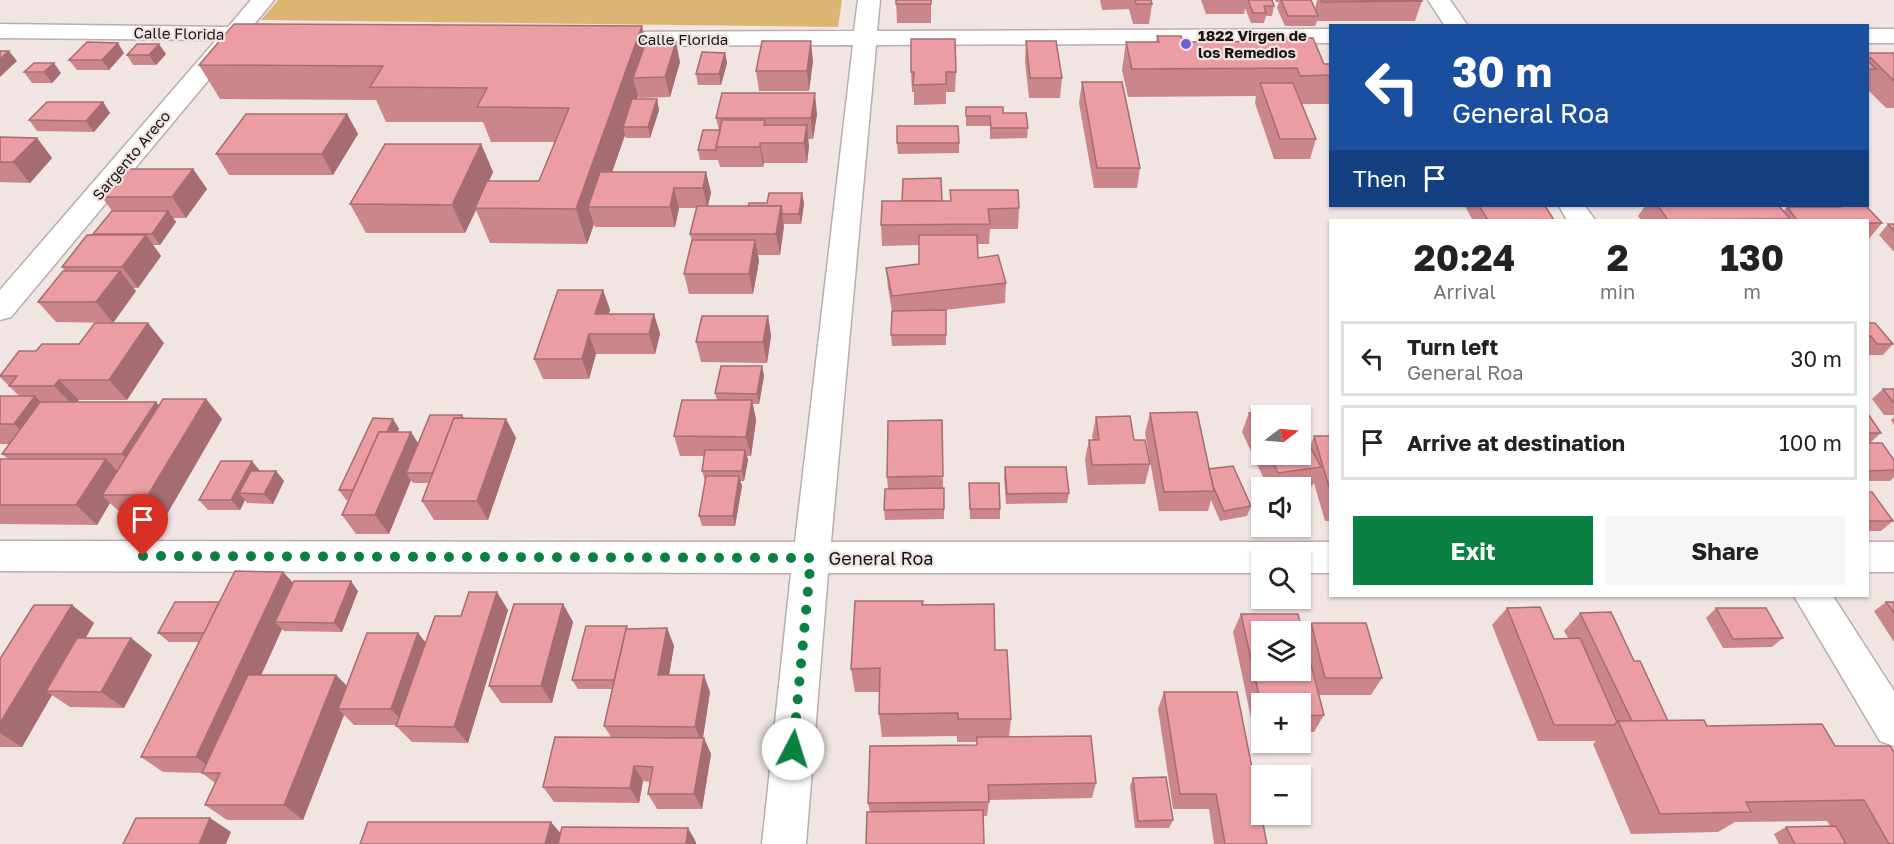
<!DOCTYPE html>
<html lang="en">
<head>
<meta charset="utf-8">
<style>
  :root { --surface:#fff; --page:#f6f6f6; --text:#222; --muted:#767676; --line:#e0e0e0; --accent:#0b8043 }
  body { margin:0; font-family:"Golos Text",sans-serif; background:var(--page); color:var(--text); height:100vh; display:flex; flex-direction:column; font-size:22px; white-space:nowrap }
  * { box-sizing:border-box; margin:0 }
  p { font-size:20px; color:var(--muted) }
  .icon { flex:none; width:33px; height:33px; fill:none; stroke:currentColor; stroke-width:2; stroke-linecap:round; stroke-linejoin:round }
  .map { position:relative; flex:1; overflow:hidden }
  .sheet { position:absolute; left:1329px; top:219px; width:540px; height:378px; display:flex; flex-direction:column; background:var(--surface); border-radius:0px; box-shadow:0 2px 4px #0004 }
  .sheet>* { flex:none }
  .top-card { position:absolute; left:1329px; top:24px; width:540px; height:183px; border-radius:0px; box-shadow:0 2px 4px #0004; background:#1a4fa0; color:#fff; overflow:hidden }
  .needle { width:39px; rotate:74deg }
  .controls { position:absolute; left:1251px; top:405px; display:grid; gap:12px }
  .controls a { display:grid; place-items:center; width:60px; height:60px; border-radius:0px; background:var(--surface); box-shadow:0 2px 4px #0004; font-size:30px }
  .pin { position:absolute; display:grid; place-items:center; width:51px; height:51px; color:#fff; margin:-62px -26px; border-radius:50% 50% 50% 0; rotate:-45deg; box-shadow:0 0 6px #0007 }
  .pin .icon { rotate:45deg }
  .me { position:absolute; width:66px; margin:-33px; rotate:5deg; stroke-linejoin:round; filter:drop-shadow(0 0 4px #0008) }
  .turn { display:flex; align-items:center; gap:21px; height:126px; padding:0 24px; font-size:27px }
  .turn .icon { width:78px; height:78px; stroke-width:2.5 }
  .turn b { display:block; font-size:42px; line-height:51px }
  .then { display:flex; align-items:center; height:57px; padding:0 24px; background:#0003; gap:12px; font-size:22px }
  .eta { display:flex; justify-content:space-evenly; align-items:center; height:102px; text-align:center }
  .eta b { font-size:36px; font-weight:700; line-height:42px }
  .action { display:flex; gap:12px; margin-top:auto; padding:12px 24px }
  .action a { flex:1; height:69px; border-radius:0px; background:var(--accent); color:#fff; font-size:24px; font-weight:700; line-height:69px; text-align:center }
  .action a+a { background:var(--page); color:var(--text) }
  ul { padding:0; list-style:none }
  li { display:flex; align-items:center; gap:18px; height:75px; margin:0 12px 9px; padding:0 12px; border:3px solid var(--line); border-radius:0px }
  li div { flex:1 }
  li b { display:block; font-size:22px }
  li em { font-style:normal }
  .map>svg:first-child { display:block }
</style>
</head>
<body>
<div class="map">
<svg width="1894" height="844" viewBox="0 0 1894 844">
  <rect width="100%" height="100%" fill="#f0e5e2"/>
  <path fill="#dcb572" d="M 278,0 L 842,0 L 838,27 L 261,20 Z"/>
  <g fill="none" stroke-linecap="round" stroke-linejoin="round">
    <defs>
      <g id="minor">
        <path d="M 251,0 L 274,0 L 252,27 L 279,29 L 282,34 L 279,39 L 241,41 L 11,317 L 0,320 L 0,290 L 216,40 L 0,38 L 0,24 L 228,27 Z"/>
        <path d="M 858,0 L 880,0 L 877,31 L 1330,29 L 1330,43 L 876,45 L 831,542 L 1330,542 L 1330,573 L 1300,573 L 1300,560 L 1262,560 L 1262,573 L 828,573 L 806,844 L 762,844 L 791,573 L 0,571 L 0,541 L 795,542 L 853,45 L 602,46 L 594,44 L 591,39 L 594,34 L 602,32 L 854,31 Z"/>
        <path d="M 1428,0 L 1450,0 L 1468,26 L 1445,26 Z"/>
        <rect x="1868" y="29" width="26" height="14"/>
        <path d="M 1559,206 L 1585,206 L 1595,220 L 1567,220 Z"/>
        <rect x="1868" y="542" width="26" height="30"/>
        <path d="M 1794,596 L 1833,596 L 1894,691 L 1894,746 L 1880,741 Z"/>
      </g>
    </defs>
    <use href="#minor" stroke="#b8aeab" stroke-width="3"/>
    <use href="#minor" fill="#fff" fill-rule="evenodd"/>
  </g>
  <g fill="#cb868c">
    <path d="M 896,0 L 931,0 L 931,23 L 897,23 Z"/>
    <path d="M 1100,0 L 1151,0 L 1152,4 L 1149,24 L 1133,24 L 1129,9 L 1102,10 Z"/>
    <path d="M 1201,0 L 1272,0 L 1274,6 L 1272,16 L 1266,16 L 1264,23 L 1251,23 L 1245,8 L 1244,14 L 1206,14 Z"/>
    <path d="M 1275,0 L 1311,0 L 1315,9 L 1317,0 L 1421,0 L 1422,1 L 1415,21 L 1317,21 L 1315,26 L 1285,26 L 1277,8 L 1279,2 L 1276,2 Z"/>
    <path d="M 1157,36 L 1183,42 L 1284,41 L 1284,38 L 1324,64 L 1330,64 L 1330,104 L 1302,104 L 1316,139 L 1310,159 L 1274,159 L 1255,103 L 1256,96 L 1128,97 L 1122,70 L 1126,42 L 1156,42 Z"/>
    <path d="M 1026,41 L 1062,78 L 1060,98 L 1029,98 L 1025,61 Z"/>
    <path d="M 646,42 L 680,62 L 670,97 L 639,98 L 638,96 L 637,99 L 657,99 L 659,110 L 650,138 L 626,138 L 625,135 L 612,172 L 706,172 L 711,193 L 708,206 L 748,206 L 767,203 L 802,193 L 804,204 L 801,224 L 783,224 L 780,255 L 758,255 L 759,261 L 753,294 L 689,294 L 684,274 L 692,241 L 690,234 L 697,208 L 679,208 L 675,227 L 595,227 L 594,224 L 587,244 L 490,243 L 476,210 L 465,233 L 366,233 L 350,204 L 481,144 L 493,172 L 489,181 L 539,181 L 555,142 L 491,142 L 483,122 L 386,122 L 376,100 L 220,99 L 199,65 Z"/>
    <path d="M 124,53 L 109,70 L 77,70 L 69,60 Z"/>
    <path d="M 725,53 L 727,63 L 721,85 L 698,85 L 696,74 Z"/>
    <path d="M 1868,53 L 1894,53 L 1894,108 L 1886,108 L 1868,90 Z"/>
    <path d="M 166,54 L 156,65 L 133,65 L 127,55 Z"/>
    <path d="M 813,61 L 809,91 L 759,91 L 756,71 Z"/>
    <path d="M 24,72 L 61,73 L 52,83 L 32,83 Z"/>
    <path d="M 911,72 L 956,72 L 955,92 L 946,92 L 946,104 L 914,105 L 914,92 L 912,92 Z"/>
    <path d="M 1082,82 L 1140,168 L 1137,188 L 1094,188 L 1079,103 Z"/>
    <path d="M 103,102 L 110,113 L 94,132 L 37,131 L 29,120 Z"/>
    <path d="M 966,107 L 1003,113 L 1028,128 L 1027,138 L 990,139 L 990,126 L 966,126 Z"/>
    <path d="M 347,114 L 358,134 L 333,175 L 229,175 L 216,154 Z"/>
    <path d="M 817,114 L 813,139 L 808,139 L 809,146 L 807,163 L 764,163 L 763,167 L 720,167 L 718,160 L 700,160 L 698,150 L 719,130 L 716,118 Z"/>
    <path d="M 0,137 L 37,138 L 52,158 L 30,183 L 0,182 Z"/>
    <path d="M 897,143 L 959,143 L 959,153 L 898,154 Z"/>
    <path d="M 193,169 L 207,189 L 186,218 L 173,218 L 176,222 L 160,245 L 153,245 L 161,256 L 138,288 L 133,288 L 136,291 L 113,323 L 56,322 L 38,302 L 65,271 L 62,267 L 94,235 L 93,234 L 112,211 L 102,197 Z"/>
    <path d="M 942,201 L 1019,208 L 1018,229 L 990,229 L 989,244 L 977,244 L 978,258 L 1006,283 L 1005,303 L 945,310 L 946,310 L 946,345 L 892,346 L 891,335 L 892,311 L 888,288 L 886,268 L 919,264 L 919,245 L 882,246 L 881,225 Z"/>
    <path d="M 1465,206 L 1545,206 L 1554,220 L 1472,220 L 1472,219 Z"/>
    <path d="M 1645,206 L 1779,206 L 1784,211 L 1787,207 L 1824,207 L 1825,206 L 1866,206 L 1882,223 L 1868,240 L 1868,220 L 1641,220 L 1638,216 Z"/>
    <path d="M 1888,224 L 1894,224 L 1894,252 L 1879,235 Z"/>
    <path d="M 603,290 L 610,310 L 608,314 L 654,314 L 660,334 L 655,354 L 596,354 L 589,379 L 543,379 L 534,359 Z"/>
    <path d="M 768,316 L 771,336 L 767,363 L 701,362 L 696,342 Z"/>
    <path d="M 1868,323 L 1893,344 L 1883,355 L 1868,355 Z"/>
    <path d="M 164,343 L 127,400 L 79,400 L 77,402 L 159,405 L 206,399 L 222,419 L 167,514 L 122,514 L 110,503 L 97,525 L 0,524 L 0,459 L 8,459 L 2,454 L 9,444 L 0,444 L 0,396 L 19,396 L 0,377 L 0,375 L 36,351 L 79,344 Z"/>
    <path d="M 762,366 L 764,376 L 759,404 L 753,404 L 756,420 L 751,456 L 747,456 L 748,460 L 744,481 L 740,481 L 742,486 L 735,526 L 702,526 L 699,516 L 705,481 L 702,471 L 704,456 L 680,456 L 674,436 L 717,400 L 715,393 Z"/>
    <path d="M 1883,389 L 1894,389 L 1894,415 L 1884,415 L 1872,399 Z"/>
    <path d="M 1150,413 L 1209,469 L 1251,506 L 1247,516 L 1220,521 L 1211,500 L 1208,511 L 1159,511 L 1145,433 Z"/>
    <path d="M 1249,413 L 1262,416 L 1262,454 L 1300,454 L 1310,446 L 1314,436 L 1330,436 L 1330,521 L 1325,521 L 1314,483 L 1312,486 L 1300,488 L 1268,488 L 1242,432 Z"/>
    <path d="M 1868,414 L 1881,433 L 1870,443 L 1894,460 L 1894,477 L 1890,481 L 1868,481 Z"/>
    <path d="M 462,415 L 464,418 L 506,419 L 516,438 L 488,520 L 434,520 L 422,501 L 429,483 L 413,483 L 411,480 L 389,534 L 356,534 L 342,515 L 348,500 L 346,500 L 339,490 L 393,419 L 399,429 L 398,432 L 411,432 L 418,444 Z"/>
    <path d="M 1096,417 L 1150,464 L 1145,484 L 1088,485 L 1085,459 L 1089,440 L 1093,440 L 1092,437 Z"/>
    <path d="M 1894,417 L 1894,425 L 1891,420 Z"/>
    <path d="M 942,420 L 943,488 L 944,488 L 944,519 L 885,520 L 884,510 L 888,489 L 887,477 Z"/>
    <path d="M 1005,467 L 1069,493 L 1067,503 L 1006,504 L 1004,477 Z"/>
    <path d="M 260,471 L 276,471 L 284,481 L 273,504 L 247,503 L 245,500 L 240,510 L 208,510 L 199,500 Z"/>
    <path d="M 969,483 L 1000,509 L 1000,519 L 970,519 Z"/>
    <path d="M 1868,492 L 1893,521 L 1881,531 L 1868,531 Z"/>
    <path d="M 293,583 L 358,591 L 342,632 L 284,631 L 282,629 L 261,675 L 336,675 L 347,686 L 418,633 L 426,643 L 461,616 L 508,610 L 468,743 L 412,742 L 396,726 L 397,725 L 354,725 L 344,715 L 303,820 L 227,820 L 205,805 L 215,783 L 202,773 L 163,772 L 141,757 L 199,642 L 169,642 L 158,633 L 219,602 Z"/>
    <path d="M 1886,602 L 1894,602 L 1894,642 L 1874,611 Z"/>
    <path d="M 563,604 L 573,622 L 552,703 L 501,703 L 489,686 Z"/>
    <path d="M 72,605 L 94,623 L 86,638 L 131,638 L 152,655 L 124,708 L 70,707 L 52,695 L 22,747 L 0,747 L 0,659 Z"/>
    <path d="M 923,605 L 995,650 L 1011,719 L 1009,737 L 1096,783 L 1092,798 L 989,800 L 987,816 L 870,812 L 868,803 L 977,745 L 977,742 L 957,742 L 957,736 L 882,737 L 879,714 L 880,692 L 855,692 L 851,669 Z"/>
    <path d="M 1507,608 L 1554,639 L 1568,638 L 1564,631 L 1580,613 L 1634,661 L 1668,721 L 1835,746 L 1894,844 L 1779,844 L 1774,834 L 1786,827 L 1830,826 L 1827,821 L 1735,822 L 1718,832 L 1631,834 L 1593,744 L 1596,741 L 1538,741 L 1492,625 Z"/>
    <path d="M 1716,608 L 1783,638 L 1772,647 L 1723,648 L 1706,618 Z"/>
    <path d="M 1241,614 L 1304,637 L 1311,623 L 1382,678 L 1371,695 L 1319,695 L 1324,715 L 1314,732 L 1300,732 L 1300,704 L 1262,704 L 1262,732 L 1254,732 L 1233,632 Z"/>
    <path d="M 667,628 L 674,646 L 669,675 L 710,692 L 703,738 L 711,754 L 702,809 L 657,809 L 648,794 L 650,782 L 643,781 L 639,803 L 554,802 L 543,787 L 611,737 L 604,726 L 612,689 L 578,689 L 572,680 L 628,629 Z"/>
    <path d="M 1164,692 L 1267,844 L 1214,844 L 1209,809 L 1173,809 L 1158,709 Z"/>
    <path d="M 1133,778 L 1173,820 L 1169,828 L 1135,828 L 1130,786 Z"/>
  </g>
  <g fill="#a56d72">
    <path d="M 642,26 L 650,60 L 633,78 L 638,96 L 627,127 L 623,127 L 625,135 L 600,207 L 588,207 L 594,224 L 587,244 L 576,209 Z"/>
    <path d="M 811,41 L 813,61 L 809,91 L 807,71 Z"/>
    <path d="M 676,42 L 680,62 L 670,97 L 665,77 Z"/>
    <path d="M 118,43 L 124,53 L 109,70 L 102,60 Z"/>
    <path d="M 159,44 L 166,54 L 156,65 L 149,55 Z"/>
    <path d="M 9,51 L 17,61 L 0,77 L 0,59 Z"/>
    <path d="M 725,53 L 727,63 L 721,85 L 719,74 Z"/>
    <path d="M 54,63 L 61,73 L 52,83 L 44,72 Z"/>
    <path d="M 815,93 L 817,114 L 813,139 L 811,118 Z"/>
    <path d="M 657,99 L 659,110 L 650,138 L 648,127 Z"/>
    <path d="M 103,102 L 110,113 L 94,132 L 86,121 Z"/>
    <path d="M 347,114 L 358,134 L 333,175 L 322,154 Z"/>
    <path d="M 807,125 L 809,146 L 807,163 L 804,143 Z"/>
    <path d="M 37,138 L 52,158 L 30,183 L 13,162 Z"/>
    <path d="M 760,143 L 764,163 L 763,167 L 760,147 Z"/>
    <path d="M 481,144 L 493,172 L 477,208 L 475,208 L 476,210 L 465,233 L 452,205 Z"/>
    <path d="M 193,169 L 207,189 L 186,218 L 172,197 Z"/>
    <path d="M 706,172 L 711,193 L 707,208 L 703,188 Z"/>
    <path d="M 674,188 L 679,208 L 675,227 L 670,207 Z"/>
    <path d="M 802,193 L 804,204 L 801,224 L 799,214 Z"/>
    <path d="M 781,206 L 784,227 L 780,255 L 776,234 Z"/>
    <path d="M 168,211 L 176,222 L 160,245 L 152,234 Z"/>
    <path d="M 146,235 L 161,256 L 138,288 L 122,267 Z"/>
    <path d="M 755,240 L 759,261 L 753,294 L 749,274 Z"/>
    <path d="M 120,271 L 136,291 L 113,323 L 96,302 Z"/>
    <path d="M 603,290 L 610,310 L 603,334 L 595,314 Z"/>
    <path d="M 654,314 L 660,334 L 655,354 L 649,334 Z"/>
    <path d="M 768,316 L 771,336 L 767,363 L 763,342 Z"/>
    <path d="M 148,323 L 164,343 L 127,400 L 109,380 Z"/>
    <path d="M 589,334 L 596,354 L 589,379 L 582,359 Z"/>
    <path d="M 762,366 L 764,376 L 759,404 L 757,394 Z"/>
    <path d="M 59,380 L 79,400 L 74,406 L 54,386 Z"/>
    <path d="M 35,396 L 55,416 L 35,444 L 14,424 Z"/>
    <path d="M 206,399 L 222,419 L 167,514 L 148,495 Z"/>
    <path d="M 752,400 L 756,420 L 751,456 L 746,437 Z"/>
    <path d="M 156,402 L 173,422 L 141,474 L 122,454 Z"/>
    <path d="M 393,419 L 399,429 L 368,500 L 361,490 Z"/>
    <path d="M 506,419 L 516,438 L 488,520 L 477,501 Z"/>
    <path d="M 411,432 L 423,451 L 406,473 L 411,480 L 389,534 L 375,515 Z"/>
    <path d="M 745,450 L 748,460 L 744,481 L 742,471 Z"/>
    <path d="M 106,459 L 125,479 L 102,495 L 110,503 L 97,525 L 76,505 Z"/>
    <path d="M 252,461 L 260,471 L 239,493 L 245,500 L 240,510 L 231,500 Z"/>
    <path d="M 276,471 L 284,481 L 273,504 L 264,494 Z"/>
    <path d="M 739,476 L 742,486 L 735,526 L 733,516 Z"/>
    <path d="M 283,572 L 300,590 L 275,622 L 282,629 L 217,773 L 196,757 Z"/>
    <path d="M 351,581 L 358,591 L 342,632 L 334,623 Z"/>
    <path d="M 497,592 L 508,610 L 468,743 L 454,727 Z"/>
    <path d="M 563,604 L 573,622 L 552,703 L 541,686 Z"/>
    <path d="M 72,605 L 94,623 L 55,691 L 46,691 L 52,695 L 22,747 L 0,733 L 0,723 Z"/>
    <path d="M 667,628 L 674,646 L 666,692 L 658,675 Z"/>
    <path d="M 418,633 L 432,651 L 406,725 L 391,709 Z"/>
    <path d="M 131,638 L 152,655 L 124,708 L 101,692 Z"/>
    <path d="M 336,675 L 353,692 L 338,709 L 344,715 L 303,820 L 284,805 Z"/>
    <path d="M 704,675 L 710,692 L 702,743 L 695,727 Z"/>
    <path d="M 704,738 L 711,754 L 702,809 L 694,794 Z"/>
    <path d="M 634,766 L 643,781 L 639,803 L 630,788 Z"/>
    <path d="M 210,818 L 231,832 L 226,844 L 199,844 Z"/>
    <path d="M 551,822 L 563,836 L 561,844 L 545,844 Z"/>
    <path d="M 688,828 L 696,842 L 696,844 L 686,844 Z"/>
  </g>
  <g fill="#ec9ca3" stroke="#a56d72" stroke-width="1.5" fill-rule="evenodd">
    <rect x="896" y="0" width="35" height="4"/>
    <path d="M 1135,0 L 1151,0 L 1152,4 L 1136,4 Z"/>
    <path d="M 1248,0 L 1272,0 L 1274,6 L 1264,6 L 1266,13 L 1253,13 Z"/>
    <path d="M 1281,0 L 1311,0 L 1318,16 L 1288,16 Z"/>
    <path d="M 1321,0 L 1421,0 L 1422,1 L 1322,2 Z"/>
    <path d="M 234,24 L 642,26 L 576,209 L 475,208 L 487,181 L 539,181 L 569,108 L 477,107 L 487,88 L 370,87 L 383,66 L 199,65 Z"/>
    <path d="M 1157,36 L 1181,36 L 1183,42 L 1286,41 L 1284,38 L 1313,38 L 1324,64 L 1330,64 L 1330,75 L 1300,76 L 1297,68 L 1132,69 L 1126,42 L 1159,42 Z"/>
    <path d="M 911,39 L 955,39 L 956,72 L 946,72 L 946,84 L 913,85 L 914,72 L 911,72 Z"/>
    <path d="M 762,41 L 811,41 L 807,71 L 756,71 Z"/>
    <path d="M 1026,41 L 1056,41 L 1062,78 L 1030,78 Z"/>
    <path d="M 87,42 L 118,43 L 102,60 L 69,60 Z"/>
    <path d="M 646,42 L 676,42 L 665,77 L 633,78 Z"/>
    <path d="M 137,44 L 159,44 L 149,55 L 127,55 Z"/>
    <path d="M 0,51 L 9,51 L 0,59 Z"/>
    <path d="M 702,52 L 725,53 L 719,74 L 696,74 Z"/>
    <path d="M 1868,53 L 1894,53 L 1894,81 L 1871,58 L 1868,58 Z"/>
    <path d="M 1868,61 L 1876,69 L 1868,69 Z"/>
    <path d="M 34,63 L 54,63 L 44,72 L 24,72 Z"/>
    <path d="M 1082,82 L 1122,82 L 1140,168 L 1097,168 Z"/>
    <path d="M 1260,83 L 1293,83 L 1316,139 L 1280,139 Z"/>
    <path d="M 722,93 L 815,93 L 811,118 L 716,118 Z"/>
    <path d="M 632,99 L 657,99 L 648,127 L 623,127 Z"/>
    <path d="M 47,102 L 103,102 L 86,121 L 29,120 Z"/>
    <path d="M 966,107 L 1003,107 L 1003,113 L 1026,113 L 1028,128 L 991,128 L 990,116 L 966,116 Z"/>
    <path d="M 246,114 L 347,114 L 322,154 L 216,154 Z"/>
    <path d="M 722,120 L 765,120 L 764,125 L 807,125 L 804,143 L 760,143 L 760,147 L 716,147 Z"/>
    <path d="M 897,126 L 958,126 L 959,143 L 897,143 Z"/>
    <path d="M 703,130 L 720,130 L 716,147 L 716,150 L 698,150 Z"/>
    <path d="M 0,137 L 37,138 L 13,162 L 0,162 Z"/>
    <path d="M 385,144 L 481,144 L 452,205 L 350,204 Z"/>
    <path d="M 125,169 L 193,169 L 172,197 L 102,197 Z"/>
    <path d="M 600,172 L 706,172 L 703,188 L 674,188 L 670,207 L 588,207 Z"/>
    <path d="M 941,178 L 942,201 L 902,201 L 903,179 Z"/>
    <path d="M 950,190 L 1018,190 L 1019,208 L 988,209 L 990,224 L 881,225 L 882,201 L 951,201 Z"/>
    <path d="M 769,193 L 802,193 L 799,214 L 782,214 L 781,206 L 748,206 L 749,203 L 767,203 Z"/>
    <path d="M 697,206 L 781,206 L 776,234 L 690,234 Z"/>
    <path d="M 1479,206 L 1545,206 L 1554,220 L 1488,220 Z"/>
    <path d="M 1658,206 L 1779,206 L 1790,219 L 1668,220 Z"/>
    <path d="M 1839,206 L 1866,206 L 1882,223 L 1868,223 L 1868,220 L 1797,220 L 1787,207 L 1841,207 Z"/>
    <path d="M 112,211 L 168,211 L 152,234 L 93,234 Z"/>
    <path d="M 1888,224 L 1894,224 L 1894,231 Z"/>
    <path d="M 87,235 L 146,235 L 122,267 L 62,267 Z"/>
    <path d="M 919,235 L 977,235 L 978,258 L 998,255 L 1006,283 L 892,296 L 886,268 L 919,264 Z"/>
    <path d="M 692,240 L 755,240 L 749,274 L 684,274 Z"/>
    <path d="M 63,271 L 120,271 L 96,302 L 38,302 Z"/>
    <path d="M 558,290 L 603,290 L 595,314 L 654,314 L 649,334 L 589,334 L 582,359 L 534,359 Z"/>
    <path d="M 946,310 L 946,335 L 891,335 L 892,311 Z"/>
    <path d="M 702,316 L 768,316 L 763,342 L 696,342 Z"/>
    <path d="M 95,323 L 148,323 L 109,380 L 59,380 L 54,386 L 9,386 L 17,376 L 0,376 L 19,351 L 36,351 L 42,344 L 79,344 Z"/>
    <path d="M 1868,323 L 1875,323 L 1893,344 L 1877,344 L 1871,336 L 1868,336 Z"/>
    <path d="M 721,366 L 762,366 L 757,394 L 715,393 Z"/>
    <path d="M 1883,389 L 1894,389 L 1894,403 Z"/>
    <path d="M 0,396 L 35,396 L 14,424 L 0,424 Z"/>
    <path d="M 163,399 L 206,399 L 148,495 L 102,495 Z"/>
    <path d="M 682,400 L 752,400 L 746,437 L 674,436 Z"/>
    <path d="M 40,402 L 156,402 L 122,454 L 2,454 Z"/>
    <path d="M 1290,407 L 1294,416 L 1262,416 L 1262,439 L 1249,413 Z"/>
    <path d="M 1197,412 L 1214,491 L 1164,492 L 1150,413 Z"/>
    <path d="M 1868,414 L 1881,433 L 1868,433 Z"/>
    <path d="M 430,415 L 462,415 L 461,418 L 454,418 L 433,473 L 406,473 Z"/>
    <path d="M 1130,416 L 1134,440 L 1145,440 L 1150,464 L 1092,465 L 1089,440 L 1099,440 L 1096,417 Z"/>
    <path d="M 373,418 L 393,419 L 387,432 L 379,432 L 353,490 L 339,490 Z"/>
    <path d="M 454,418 L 506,419 L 477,501 L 422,501 Z"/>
    <path d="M 942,420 L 943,476 L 887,477 L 888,421 Z"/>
    <path d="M 1300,428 L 1321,467 L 1278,473 L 1269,454 L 1300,454 Z"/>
    <path d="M 379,432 L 411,432 L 375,515 L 342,515 Z"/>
    <path d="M 1314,436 L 1330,436 L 1330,490 Z"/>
    <path d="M 1868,443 L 1882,443 L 1894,460 L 1894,470 L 1868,471 Z"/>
    <path d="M 705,450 L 745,450 L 742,471 L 702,471 Z"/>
    <path d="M 0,459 L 106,459 L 76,505 L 0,505 Z"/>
    <path d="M 221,461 L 252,461 L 231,500 L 199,500 Z"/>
    <path d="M 1233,466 L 1251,506 L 1224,511 L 1213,486 L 1209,469 Z"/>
    <path d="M 1005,467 L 1066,467 L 1069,493 L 1007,494 Z"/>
    <path d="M 251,471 L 276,471 L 264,494 L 239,493 Z"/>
    <path d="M 706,476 L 739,476 L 733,516 L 699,516 Z"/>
    <path d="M 969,483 L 999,483 L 1000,509 L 970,509 Z"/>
    <path d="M 944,488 L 944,509 L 884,510 L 885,489 Z"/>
    <path d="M 1868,492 L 1872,492 L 1893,521 L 1868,521 Z"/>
    <path d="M 235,571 L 283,572 L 196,757 L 141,757 Z"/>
    <path d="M 294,581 L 351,581 L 334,623 L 275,622 Z"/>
    <path d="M 469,592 L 497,592 L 454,727 L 396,726 L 435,616 L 461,616 Z"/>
    <path d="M 855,601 L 923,601 L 922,605 L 994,604 L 995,650 L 1007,650 L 1011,719 L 958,719 L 958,713 L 879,714 L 880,668 L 851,669 Z"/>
    <path d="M 175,602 L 219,602 L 204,633 L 158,633 Z"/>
    <path d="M 1886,602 L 1894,602 L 1894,613 Z"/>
    <path d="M 514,604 L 563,604 L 541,686 L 489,686 Z"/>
    <path d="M 34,605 L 72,605 L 0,723 L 0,659 Z"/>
    <path d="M 1540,607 L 1554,639 L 1580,638 L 1617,722 L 1614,725 L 1554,725 L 1507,608 Z"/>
    <path d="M 1716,608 L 1766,608 L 1783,638 L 1733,639 Z"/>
    <path d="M 1611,612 L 1634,661 L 1640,661 L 1668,721 L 1632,721 L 1580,613 Z"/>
    <path d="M 1241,614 L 1298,614 L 1324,715 L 1300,716 L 1300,704 L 1262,704 L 1262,709 ZM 1262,632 L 1300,632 L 1300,670 L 1262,670 Z"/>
    <path d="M 1311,623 L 1366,623 L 1382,678 L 1325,678 Z"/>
    <path d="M 586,626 L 627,626 L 614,680 L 572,680 Z"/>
    <path d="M 667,628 L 658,675 L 704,675 L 695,727 L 604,726 L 626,629 Z"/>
    <path d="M 367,633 L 418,633 L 391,709 L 338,709 Z"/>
    <path d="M 77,638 L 131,638 L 101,692 L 46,691 Z"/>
    <path d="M 248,675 L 336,675 L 284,805 L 205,805 L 220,773 L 202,773 Z"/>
    <path d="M 1164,692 L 1237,692 L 1267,844 L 1225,844 L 1216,794 L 1180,794 Z"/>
    <path d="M 1704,720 L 1707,726 L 1822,724 L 1835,746 L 1890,746 L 1894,752 L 1894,844 L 1889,844 L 1864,800 L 1746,802 L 1751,812 L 1660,814 L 1618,721 Z"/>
    <path d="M 1091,736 L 1096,783 L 988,785 L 989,802 L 868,803 L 870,746 L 977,745 L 977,737 Z"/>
    <path d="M 555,737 L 704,738 L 694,794 L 648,794 L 653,767 L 634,766 L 630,788 L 543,787 Z"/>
    <path d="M 1166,777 L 1173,820 L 1138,821 L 1133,778 Z"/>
    <path d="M 983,810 L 984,844 L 866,844 L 867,812 Z"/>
    <path d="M 136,818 L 210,818 L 199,844 L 123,844 Z"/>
    <path d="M 368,822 L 551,822 L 545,844 L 360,844 Z"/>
    <path d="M 1836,826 L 1846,844 L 1795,844 L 1786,827 Z"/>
    <path d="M 562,827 L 688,828 L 686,844 L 558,844 Z"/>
  </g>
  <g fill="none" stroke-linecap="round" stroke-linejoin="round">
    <path stroke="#0b8043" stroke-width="10" stroke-dasharray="0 18" d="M 143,556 L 811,558 L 793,749"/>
  </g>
  <circle fill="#6d60da" stroke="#f0e5e2" stroke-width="2" cx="1186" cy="44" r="6"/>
  <g text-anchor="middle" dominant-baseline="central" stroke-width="4.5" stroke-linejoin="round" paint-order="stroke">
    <g font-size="15" fill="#191514" stroke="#f0e5e2">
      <text transform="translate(179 33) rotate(1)">Calle Florida</text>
      <text x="683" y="39">Calle Florida</text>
      <text transform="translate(131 155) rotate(-50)">Sargento Areco</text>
    </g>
    <g font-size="15" font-weight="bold" fill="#191514" stroke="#f0e5e2" text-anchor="start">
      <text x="1198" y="35">1822 Virgen de<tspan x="1198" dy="17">los Remedios</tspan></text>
    </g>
    <g font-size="18" fill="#191514" stroke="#f0e5e2">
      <text x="881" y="558">General Roa</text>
    </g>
  </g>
</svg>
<div class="controls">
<a><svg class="needle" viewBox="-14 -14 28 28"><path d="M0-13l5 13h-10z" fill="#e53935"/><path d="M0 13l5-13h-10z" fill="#767676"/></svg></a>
<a><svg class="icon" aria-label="sound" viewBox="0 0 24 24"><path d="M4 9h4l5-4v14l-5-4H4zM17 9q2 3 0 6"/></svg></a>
<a><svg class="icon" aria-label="search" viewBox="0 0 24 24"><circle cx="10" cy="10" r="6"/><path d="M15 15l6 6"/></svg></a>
<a><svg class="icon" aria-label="layers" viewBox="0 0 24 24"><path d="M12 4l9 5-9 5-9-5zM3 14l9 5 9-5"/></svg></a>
<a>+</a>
<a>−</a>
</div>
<div class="pin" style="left:143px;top:556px;background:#d93025"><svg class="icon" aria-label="arrive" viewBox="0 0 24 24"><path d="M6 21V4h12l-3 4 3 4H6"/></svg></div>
<svg class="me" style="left:793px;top:749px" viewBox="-20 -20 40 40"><circle r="19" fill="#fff"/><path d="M0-13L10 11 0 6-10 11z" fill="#0b8043"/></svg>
<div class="top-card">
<div class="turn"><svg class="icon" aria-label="left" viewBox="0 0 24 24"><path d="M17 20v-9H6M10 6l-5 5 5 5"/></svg><div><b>30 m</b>General Roa</div></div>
<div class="then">Then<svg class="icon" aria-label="arrive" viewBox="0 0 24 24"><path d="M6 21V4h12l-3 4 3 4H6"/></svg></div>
</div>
<section class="sheet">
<div class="eta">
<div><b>20:24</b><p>Arrival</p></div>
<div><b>2</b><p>min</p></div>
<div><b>130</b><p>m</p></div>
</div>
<ul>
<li><svg class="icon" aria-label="left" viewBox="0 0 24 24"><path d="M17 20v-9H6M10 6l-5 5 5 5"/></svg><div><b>Turn left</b><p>General Roa</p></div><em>30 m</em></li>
<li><svg class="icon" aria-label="arrive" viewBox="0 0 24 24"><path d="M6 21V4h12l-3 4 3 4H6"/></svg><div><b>Arrive at destination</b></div><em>100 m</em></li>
</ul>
<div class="action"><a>Exit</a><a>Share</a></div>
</section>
</div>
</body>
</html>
